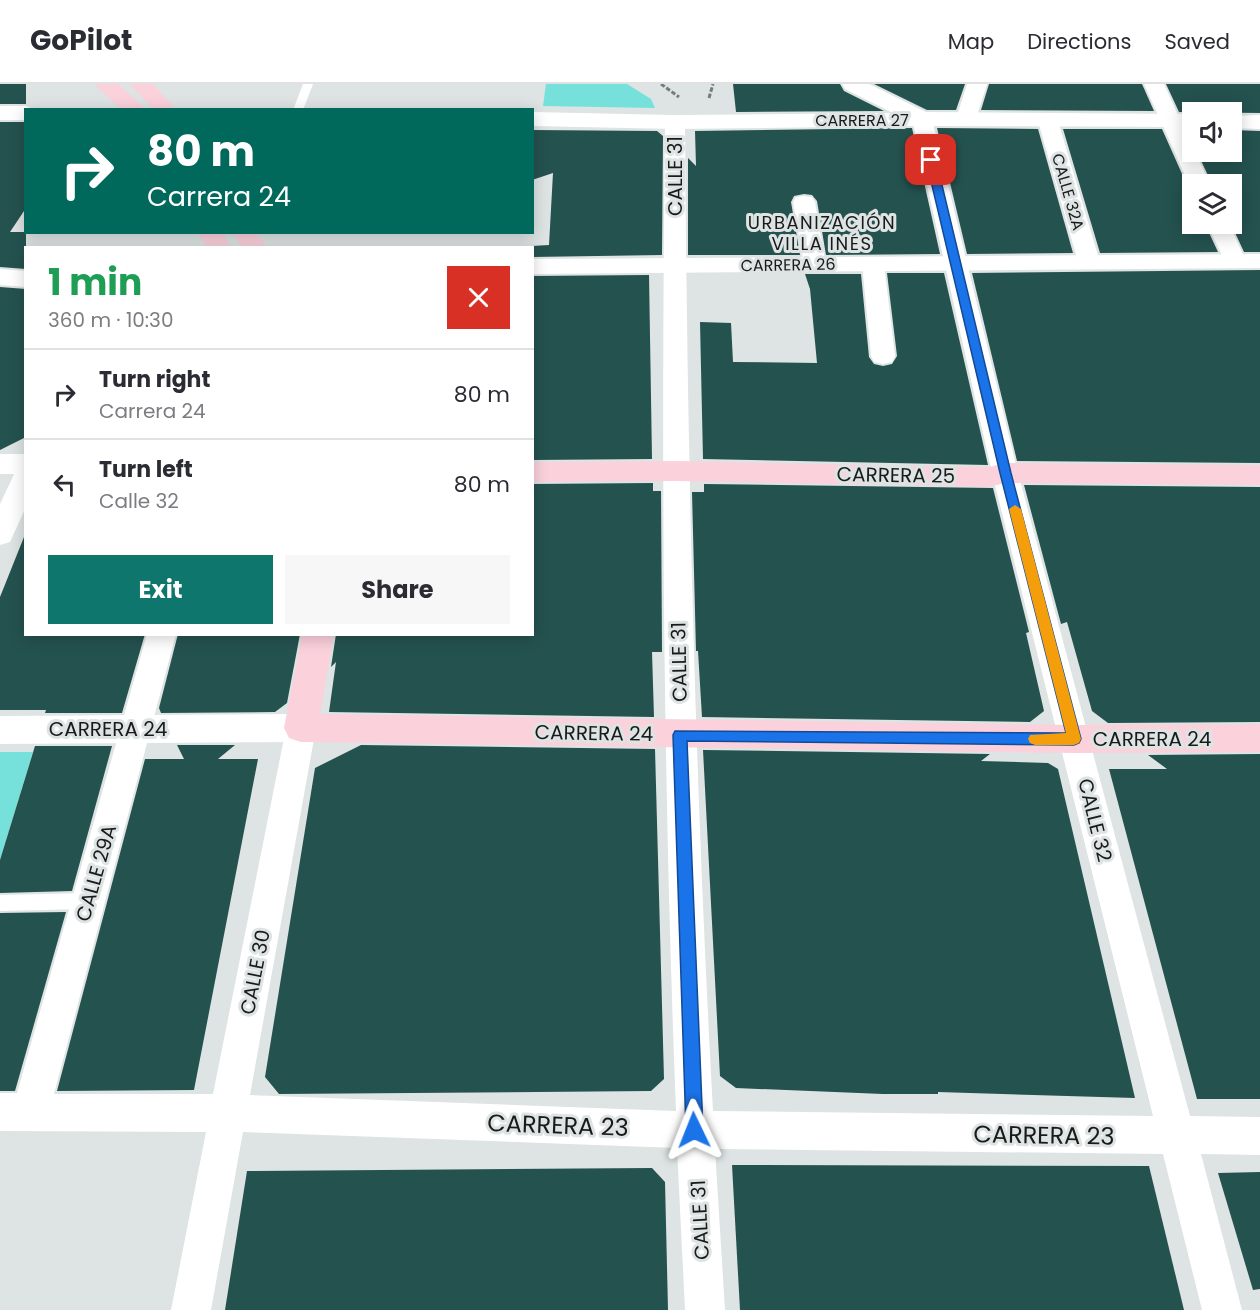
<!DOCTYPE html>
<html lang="en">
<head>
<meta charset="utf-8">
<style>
  :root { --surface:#fff; --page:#f7f7f7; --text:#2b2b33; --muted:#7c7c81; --line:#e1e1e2; --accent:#0f766e }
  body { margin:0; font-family:Poppins,sans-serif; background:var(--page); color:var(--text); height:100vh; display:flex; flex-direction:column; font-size:22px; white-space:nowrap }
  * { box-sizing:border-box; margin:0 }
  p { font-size:20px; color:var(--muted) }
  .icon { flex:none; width:33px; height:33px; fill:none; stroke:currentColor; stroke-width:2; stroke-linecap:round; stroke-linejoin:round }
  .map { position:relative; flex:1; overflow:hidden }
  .side { position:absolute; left:24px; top:162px; width:510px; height:390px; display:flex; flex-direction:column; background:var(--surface); border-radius:0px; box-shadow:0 3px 15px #0003 }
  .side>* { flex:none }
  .guide { position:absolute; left:24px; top:24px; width:510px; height:126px; border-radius:0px; box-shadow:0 3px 15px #0003; background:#00695c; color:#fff; overflow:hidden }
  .controls { position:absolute; left:1182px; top:18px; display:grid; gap:12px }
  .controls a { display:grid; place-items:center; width:60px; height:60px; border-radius:0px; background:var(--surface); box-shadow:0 3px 15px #0003; font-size:30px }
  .pin { position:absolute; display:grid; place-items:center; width:51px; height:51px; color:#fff; margin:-26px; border-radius:12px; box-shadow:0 3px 9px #0006 }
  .me { position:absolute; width:66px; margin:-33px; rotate:358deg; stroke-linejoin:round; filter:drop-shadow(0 0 4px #0008) }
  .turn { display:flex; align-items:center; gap:21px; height:126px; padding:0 24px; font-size:27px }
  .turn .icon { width:78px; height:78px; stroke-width:2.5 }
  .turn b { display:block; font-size:42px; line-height:51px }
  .round { display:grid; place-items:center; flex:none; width:63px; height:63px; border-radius:0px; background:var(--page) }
  .summary { display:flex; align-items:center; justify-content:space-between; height:102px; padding:0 24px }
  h1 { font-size:36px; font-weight:700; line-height:45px; color:#1e9e55 }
  .primary-button { display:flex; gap:12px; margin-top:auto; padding:12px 24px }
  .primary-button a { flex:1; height:69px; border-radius:0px; background:var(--accent); color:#fff; font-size:24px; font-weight:700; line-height:69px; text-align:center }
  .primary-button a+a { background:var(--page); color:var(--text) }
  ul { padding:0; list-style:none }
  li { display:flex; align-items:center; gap:18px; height:90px; padding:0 24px; border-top:2px solid var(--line) }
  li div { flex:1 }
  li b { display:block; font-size:22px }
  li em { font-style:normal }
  header { display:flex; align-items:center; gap:36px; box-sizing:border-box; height:84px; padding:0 30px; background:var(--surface); border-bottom:2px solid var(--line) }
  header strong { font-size:28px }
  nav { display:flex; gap:33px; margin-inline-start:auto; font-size:21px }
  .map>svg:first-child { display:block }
</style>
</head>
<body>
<header>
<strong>GoPilot</strong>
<nav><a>Map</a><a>Directions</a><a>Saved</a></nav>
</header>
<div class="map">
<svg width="1260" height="1226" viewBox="0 0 1260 1226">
  <rect width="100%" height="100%" fill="#dee3e3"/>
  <g fill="#76e1da">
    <path d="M 546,0 L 627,0 L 651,15 L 655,24 L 543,22 Z"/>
    <path d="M 0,668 L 33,668 L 0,776 Z"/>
  </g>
  <g fill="#24524f">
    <rect x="0" y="0" width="26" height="20"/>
    <path d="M 733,0 L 840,0 L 844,7 L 884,27 L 736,28 Z"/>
    <path d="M 874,0 L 965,0 L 956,26 L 927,26 Z"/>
    <path d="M 989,0 L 1142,0 L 1154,27 L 981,26 Z"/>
    <path d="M 1166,0 L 1260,0 L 1260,29 L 1179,28 Z"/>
    <path d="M 0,38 L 26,38 L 26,124 L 10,148 L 26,148 L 26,185 L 0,183 Z"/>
    <path d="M 912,44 L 940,170 L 826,171 L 817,117 L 812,111 L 804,110 L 794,112 L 791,118 L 800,171 L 688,171 L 688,74 L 696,82 L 695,47 Z"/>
    <path d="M 937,44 L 1038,45 L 1073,169 L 967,170 Z"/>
    <path d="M 1063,45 L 1162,45 L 1187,101 L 1192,106 L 1192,140 L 1205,140 L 1218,168 L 1100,169 Z"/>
    <path d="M 532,46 L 657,47 L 663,52 L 662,171 L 532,173 L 532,162 L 549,161 L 553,89 L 532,96 Z"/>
    <path d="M 1232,46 L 1260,47 L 1260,168 L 1244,168 L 1231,140 L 1232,100 L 1212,100 L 1197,68 L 1232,68 Z"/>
    <path d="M 1260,186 L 1260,379 L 1017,377 L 972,189 Z"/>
    <path d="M 887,189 L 944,189 L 988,381 L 703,375 L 700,238 L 731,239 L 733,278 L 817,279 L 810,205 L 805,190 L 861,190 L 869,273 L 874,280 L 883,282 L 892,280 L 897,272 Z"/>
    <path d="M 649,191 L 652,375 L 532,376 L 532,192 Z"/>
    <path d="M 0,203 L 26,205 L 26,353 L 0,366 Z"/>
    <path d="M 653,399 L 653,407 L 661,407 L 662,568 L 652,568 L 654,633 L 329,628 L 336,578 L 331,583 L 336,550 L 532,550 L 532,400 Z"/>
    <path d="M 704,400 L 993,404 L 1029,548 L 1026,549 L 1044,627 L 1030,638 L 702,633 L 698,567 L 696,567 L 692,408 L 704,408 Z"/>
    <path d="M 1024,401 L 1260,403 L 1260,638 L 1108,639 L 1092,627 L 1067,538 L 1061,540 Z"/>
    <path d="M 24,453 L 26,550 L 145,550 L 122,629 L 45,629 L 46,626 L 0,626 L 0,513 Z"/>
    <path d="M 178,550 L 300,550 L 287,619 L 275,628 L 161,629 L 159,624 Z"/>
    <path d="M 177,661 L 235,661 L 218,675 L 258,675 L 194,1006 L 57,1007 L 145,675 L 184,675 Z"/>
    <path d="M 361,661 L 655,665 L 664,995 L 651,1007 L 279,1010 L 265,993 L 315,684 Z"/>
    <path d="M 35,662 L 112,662 L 72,807 L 0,809 L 0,776 Z"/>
    <path d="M 703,666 L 990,670 L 981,677 L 1048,679 L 1058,685 L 1135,1014 L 938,1008 L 938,1010 L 883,1010 L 736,1004 L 720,992 Z"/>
    <path d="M 1260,670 L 1260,1015 L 1197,1015 L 1109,685 L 1167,685 L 1148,671 Z"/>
    <path d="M 66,828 L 15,1007 L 0,1007 L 0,829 Z"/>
    <path d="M 732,1081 L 1149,1082 L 1184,1226 L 740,1226 Z"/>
    <path d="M 652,1084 L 665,1098 L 668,1226 L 225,1226 L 247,1087 Z"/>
    <path d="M 1260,1088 L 1260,1205 L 1253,1206 L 1218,1089 Z"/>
  </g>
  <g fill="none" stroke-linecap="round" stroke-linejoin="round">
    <g stroke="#787b7b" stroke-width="3" stroke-dasharray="4.5 2" stroke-linecap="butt">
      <path d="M 661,0 L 679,13"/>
      <path d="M 709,14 L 713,0"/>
    </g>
    <g fill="#fff" fill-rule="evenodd">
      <path d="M 303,0 L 313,0 L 303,26 L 293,26 Z"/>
      <path d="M 88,809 L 94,812 L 96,817 L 94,822 L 88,825 L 0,827 L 0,811 Z"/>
    </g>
    <g fill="#fff" fill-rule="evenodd">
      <path d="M 967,0 L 987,0 L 976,35 L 973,39 L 959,39 L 956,35 Z"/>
      <path d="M 1144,0 L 1164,0 L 1192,62 L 1192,68 L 1195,68 L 1210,100 L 1192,100 L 1192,104 L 1189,100 Z"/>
      <path d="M 922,29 L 929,31 L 932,35 L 1018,389 L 1190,1032 L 1260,1033 L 1260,1071 L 1201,1070 L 1242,1226 L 1202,1226 L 1163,1070 L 715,1065 L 725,1226 L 685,1226 L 677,1064 L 243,1048 L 211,1226 L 171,1226 L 206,1048 L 0,1047 L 0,1009 L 17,1009 L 147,550 L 176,550 L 54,1010 L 213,1010 L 286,644 L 290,635 L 301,631 L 312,635 L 316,644 L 250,1011 L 676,1027 C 663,697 661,368 665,38 L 668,34 L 682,34 L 685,38 C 687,368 695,698 713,1027 L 1153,1032 L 992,389 L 912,35 L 915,31 Z"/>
      <path d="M 1048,31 L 1055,33 L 1058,37 L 1100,178 L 1097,183 L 1089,185 L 1081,183 L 1078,178 L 1038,37 L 1041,33 Z"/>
      <path d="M 804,112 L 812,113 L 815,118 L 826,181 L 823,186 L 815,188 L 807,186 L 804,181 L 793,118 L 796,113 Z"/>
      <path d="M 1207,140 L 1229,140 L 1246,177 L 1243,182 L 1235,184 L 1227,182 Z"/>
      <path d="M 873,173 L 881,175 L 884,180 L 895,272 L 892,278 L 883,280 L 874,278 L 871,272 L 862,180 L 865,175 Z"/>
      <path d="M 26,382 L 26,423 L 10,458 L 0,461 L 0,420 L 17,384 Z"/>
    </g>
    <g fill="#fff" fill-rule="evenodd">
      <path d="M 842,0 L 869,0 L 926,28 L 1192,30 L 1192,43 L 922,42 L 675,45 L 532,42 L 532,28 L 675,31 L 893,29 L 845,5 Z"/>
      <path d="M 0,22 L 26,22 L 34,26 L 26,26 L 26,36 L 0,36 Z"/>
      <path d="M 1260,31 L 1260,45 L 1232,44 L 1232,32 Z"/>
      <path d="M 1260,170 L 1260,184 L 532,190 L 532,175 Z"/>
      <path d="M 0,185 L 26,187 L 26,203 L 0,201 Z"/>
      <rect x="0" y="370" width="26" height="20"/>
      <path d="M 301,630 L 313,634 L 318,644 L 313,654 L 301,658 L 0,660 L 0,632 Z"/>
    </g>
    <g fill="#fbd1dc" fill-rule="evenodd">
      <path d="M 94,0 L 118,0 L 147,26 L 122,26 Z"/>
      <path d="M 130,0 L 153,0 L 176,26 L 154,26 Z"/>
      <path d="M 198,148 L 222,148 L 231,164 L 207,164 Z"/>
      <path d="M 232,148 L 256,148 L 267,164 L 242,164 Z"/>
      <path d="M 675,377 L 989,383 L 1005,379 L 1260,381 L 1260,401 L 1005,399 L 989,403 L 675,397 L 532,398 L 532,378 Z"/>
      <path d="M 302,550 L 334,550 L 320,630 L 1074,641 L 1260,640 L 1260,668 L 1074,669 L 301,658 L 289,654 L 284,644 Z"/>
    </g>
  </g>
  <path fill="#1a73e8" stroke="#114b97" stroke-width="1.5" d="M 931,73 L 936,76 L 1011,389 L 1081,655 L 1079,659 L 1074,661 L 687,657 L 703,1046 L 700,1052 L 694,1055 L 688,1052 L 686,1046 L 673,651 L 675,647 L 1066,649 L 1000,389 L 926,76 Z"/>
  <path fill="#f59e0b" d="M 1015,421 L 1021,425 L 1081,655 L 1079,659 L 1074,661 L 1035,661 L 1030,659 L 1028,655 L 1030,651 L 1066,649 L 1009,425 Z"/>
  <g text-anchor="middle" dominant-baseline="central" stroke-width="6" stroke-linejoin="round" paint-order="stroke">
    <g font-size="16" fill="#191b1a" stroke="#dee3e3">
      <text x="862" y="36">CARRERA 27</text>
      <text transform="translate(1068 108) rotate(74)">CALLE 32A</text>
      <text transform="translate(788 181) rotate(-1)">CARRERA 26</text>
    </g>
    <g font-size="18" letter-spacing="1.5" fill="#191b1a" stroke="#dee3e3">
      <text x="822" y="138">URBANIZACIÓN<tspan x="822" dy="21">VILLA INÉS</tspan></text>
    </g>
    <g font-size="20" fill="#191b1a" stroke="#dee3e3">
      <text transform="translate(675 92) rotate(-90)">CALLE 31</text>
      <text transform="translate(896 391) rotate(1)">CARRERA 25</text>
      <text transform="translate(679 578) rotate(-91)">CALLE 31</text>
      <text x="108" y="645">CARRERA 24</text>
      <text transform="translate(594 649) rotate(1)">CARRERA 24</text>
      <text x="1152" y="655">CARRERA 24</text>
      <text transform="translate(1095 736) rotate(76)">CALLE 32</text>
      <text transform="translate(96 789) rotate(-74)">CALLE 29A</text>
      <text transform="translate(255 888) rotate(-79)">CALLE 30</text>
      <text transform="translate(700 1136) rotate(-93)">CALLE 31</text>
    </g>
    <g font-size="24" fill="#191b1a" stroke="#dee3e3">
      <text transform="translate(558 1041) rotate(2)">CARRERA 23</text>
      <text transform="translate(1044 1051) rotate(1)">CARRERA 23</text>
    </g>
  </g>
</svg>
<div class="controls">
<a><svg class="icon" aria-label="sound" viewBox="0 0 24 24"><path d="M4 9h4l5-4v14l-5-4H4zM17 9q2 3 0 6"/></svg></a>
<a><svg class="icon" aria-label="layers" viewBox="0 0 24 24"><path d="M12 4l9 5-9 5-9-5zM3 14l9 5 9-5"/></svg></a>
</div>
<div class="pin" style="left:931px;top:76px;background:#d93025"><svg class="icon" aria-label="arrive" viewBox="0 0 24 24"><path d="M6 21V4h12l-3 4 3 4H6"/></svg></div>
<svg class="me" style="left:694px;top:1046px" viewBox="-20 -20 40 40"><path d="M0-17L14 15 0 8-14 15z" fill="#1a73e8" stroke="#fff" stroke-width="4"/></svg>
<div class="guide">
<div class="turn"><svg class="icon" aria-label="right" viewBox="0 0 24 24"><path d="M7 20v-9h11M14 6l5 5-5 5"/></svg><div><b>80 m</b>Carrera 24</div></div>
</div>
<section class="side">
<div class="summary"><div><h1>1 min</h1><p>360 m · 10:30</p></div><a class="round" style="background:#d93025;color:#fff"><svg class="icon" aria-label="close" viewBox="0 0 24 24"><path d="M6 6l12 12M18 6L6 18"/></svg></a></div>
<ul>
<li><svg class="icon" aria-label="right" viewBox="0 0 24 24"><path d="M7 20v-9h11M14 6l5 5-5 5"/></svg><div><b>Turn right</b><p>Carrera 24</p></div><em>80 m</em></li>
<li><svg class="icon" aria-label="left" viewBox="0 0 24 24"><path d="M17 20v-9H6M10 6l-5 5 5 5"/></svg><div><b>Turn left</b><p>Calle 32</p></div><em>80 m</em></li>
</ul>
<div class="primary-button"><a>Exit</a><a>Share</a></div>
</section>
</div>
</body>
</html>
